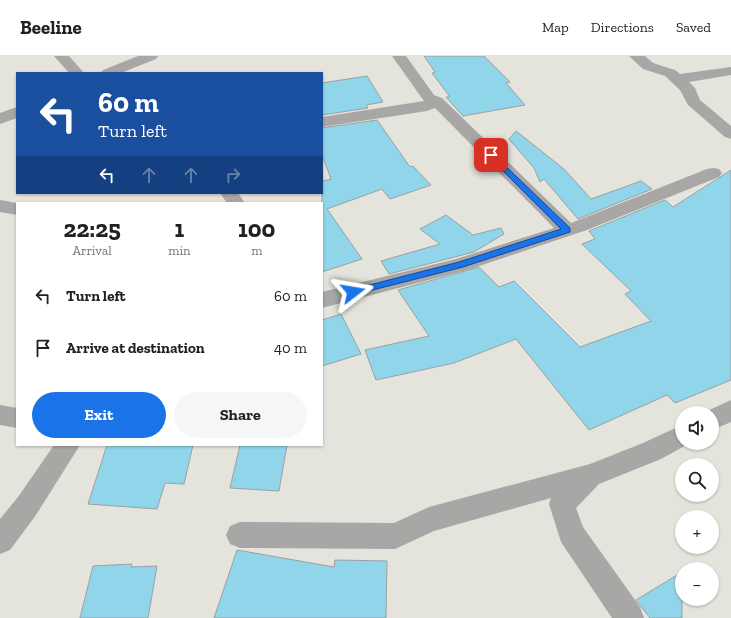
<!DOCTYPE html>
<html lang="en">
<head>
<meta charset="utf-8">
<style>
  :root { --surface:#fff; --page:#f6f6f6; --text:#202124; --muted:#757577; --line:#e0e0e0; --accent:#1a73e8 }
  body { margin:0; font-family:"Zilla Slab",serif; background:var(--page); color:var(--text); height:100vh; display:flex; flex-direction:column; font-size:15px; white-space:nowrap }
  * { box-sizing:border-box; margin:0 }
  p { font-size:13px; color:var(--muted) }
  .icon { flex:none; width:22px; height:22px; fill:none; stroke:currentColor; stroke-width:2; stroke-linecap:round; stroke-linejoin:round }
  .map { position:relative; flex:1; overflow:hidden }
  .side { position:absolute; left:16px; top:146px; width:307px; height:244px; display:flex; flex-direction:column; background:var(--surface); border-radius:0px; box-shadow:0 1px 3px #0004 }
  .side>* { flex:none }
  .guide { position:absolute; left:16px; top:16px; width:307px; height:122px; border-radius:0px; box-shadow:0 1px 3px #0004; background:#1a4fa0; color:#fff; overflow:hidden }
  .controls { position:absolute; left:675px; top:350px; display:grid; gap:8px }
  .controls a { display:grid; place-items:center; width:44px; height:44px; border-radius:50%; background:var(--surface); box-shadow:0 1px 3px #0004; font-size:20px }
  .pin { position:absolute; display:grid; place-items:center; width:34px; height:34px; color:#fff; margin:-17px; border-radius:8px; box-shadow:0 2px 6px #0006 }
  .me { position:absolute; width:44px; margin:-22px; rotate:76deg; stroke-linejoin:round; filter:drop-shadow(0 0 3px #0008) }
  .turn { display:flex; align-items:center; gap:14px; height:84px; padding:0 16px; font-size:18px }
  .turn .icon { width:52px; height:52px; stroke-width:2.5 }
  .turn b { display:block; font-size:28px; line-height:34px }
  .lanes { display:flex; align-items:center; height:38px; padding:0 16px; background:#0003; justify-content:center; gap:20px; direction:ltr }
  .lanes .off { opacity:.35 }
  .eta { display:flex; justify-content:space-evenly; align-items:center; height:68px; text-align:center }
  .eta b { font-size:24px; font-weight:800; line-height:28px }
  .button { display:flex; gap:8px; margin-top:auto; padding:8px 16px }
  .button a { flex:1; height:46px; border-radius:24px; background:var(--accent); color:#fff; font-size:16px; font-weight:800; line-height:46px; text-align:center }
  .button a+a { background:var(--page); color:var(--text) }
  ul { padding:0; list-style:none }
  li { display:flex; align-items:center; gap:12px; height:52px; padding:0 16px }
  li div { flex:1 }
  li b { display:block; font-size:15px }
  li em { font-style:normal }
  header { display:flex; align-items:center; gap:24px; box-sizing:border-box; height:56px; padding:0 20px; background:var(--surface); border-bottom:1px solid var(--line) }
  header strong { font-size:19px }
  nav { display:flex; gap:22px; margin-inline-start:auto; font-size:14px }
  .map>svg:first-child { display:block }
</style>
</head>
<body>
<header>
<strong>Beeline</strong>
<nav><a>Map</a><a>Directions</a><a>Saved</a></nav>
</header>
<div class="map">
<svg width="731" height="562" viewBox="0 0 731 562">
  <rect width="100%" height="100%" fill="#e4e3dc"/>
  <g fill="#90d5e9" stroke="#9aa1a4">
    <path d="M 424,0 L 484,0 L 510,26 L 506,27 L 525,49 L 463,60 L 446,41 L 450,41 L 432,17 L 435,16 Z"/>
    <path d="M 367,20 L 383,46 L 366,49 L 368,52 L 322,59 L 322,27 Z"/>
    <path d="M 377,64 L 410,111 L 413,110 L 431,129 L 390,143 L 382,133 L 327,153 L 362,203 L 322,216 L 322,125 L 331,123 L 322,99 L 322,72 Z"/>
    <path d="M 516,75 L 564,113 L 591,143 L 641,125 L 652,133 L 578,163 L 544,123 L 540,126 L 534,112 L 509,83 Z"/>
    <path d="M 731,114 L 731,324 L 675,347 L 667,339 L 589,374 L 516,283 L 454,307 L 376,324 L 365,294 L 429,280 L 398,234 L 479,211 L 499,231 L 514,225 L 580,291 L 651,265 L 625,238 L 631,235 L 582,188 L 595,183 L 589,175 L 665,144 L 673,151 Z"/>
    <path d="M 446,159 L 473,179 L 501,172 L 504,178 L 474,196 L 389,218 L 381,205 L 440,188 L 420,173 Z"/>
    <path d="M 341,258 L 361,298 L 322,310 L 322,264 Z"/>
    <path d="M 107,389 L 193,389 L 184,428 L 165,427 L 157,453 L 88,448 Z"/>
    <path d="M 240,389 L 287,389 L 279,435 L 230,432 Z"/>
    <path d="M 237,494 L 334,511 L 335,504 L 387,505 L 386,562 L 214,562 Z"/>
    <path d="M 132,508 L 131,511 L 157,510 L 148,562 L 80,562 L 93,510 Z"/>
    <path d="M 682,516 L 682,562 L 650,562 L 636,544 Z"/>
  </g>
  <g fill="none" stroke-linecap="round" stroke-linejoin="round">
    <g fill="#a8a7a5" fill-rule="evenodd">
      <path d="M 54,0 L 69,0 L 84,17 L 69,17 Z"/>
      <path d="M 138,0 L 158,0 L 156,3 L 121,17 L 101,17 L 103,14 Z"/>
      <path d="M 392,0 L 406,0 L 434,39 L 442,42 L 571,167 L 707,113 L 713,112 L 719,113 L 722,117 L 719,121 L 587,174 L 467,214 L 322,252 L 322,236 L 456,203 L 554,172 L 435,52 L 427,55 L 322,71 L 322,61 L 424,45 Z"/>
      <path d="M 629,0 L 645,0 L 653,7 L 675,14 L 680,18 L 731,11 L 731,19 L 689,26 L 695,32 L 700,44 L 731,70 L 731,83 L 725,81 L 688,49 L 680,34 L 665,20 L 643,13 Z"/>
      <path d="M 17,51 L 17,62 L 0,68 L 0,57 Z"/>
      <path d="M 220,137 L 238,137 L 245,147 L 227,147 Z"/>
      <path d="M 0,144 L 17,147 L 17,159 L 0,156 Z"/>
      <path d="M 731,344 L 731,366 L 712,374 L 712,357 L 703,357 Z"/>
      <path d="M 0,349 L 17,352 L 17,372 L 0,369 Z"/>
      <path d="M 682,369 L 682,387 L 690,387 L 661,403 L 599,428 L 576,452 L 583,471 L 640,551 L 644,562 L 612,562 L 561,486 L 549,448 L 551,442 L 434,475 L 395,493 L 240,492 L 230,488 L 226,479 L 230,470 L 240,466 L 394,467 L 429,451 L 590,408 L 643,387 Z"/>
      <path d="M 54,389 L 80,389 L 36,459 L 10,494 L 0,498 L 0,463 L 18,441 Z"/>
    </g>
  </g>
  <path fill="#1a73e8" stroke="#114b97" d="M 491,97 L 493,98 L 570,172 L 570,176 L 463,211 L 353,239 L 350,238 L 349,236 L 350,234 L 459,206 L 561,173 L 488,100 L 488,98 Z"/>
</svg>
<div class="controls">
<a><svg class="icon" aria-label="sound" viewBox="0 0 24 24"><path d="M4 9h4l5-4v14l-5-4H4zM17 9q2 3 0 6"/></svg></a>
<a><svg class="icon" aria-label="search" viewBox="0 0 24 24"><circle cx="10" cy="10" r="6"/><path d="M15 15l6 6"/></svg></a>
<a>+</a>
<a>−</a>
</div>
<div class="pin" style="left:491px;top:99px;background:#d93025"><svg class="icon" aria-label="arrive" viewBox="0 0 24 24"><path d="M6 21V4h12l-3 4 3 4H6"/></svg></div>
<svg class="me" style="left:353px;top:236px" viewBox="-20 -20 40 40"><path d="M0-17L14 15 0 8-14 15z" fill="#1a73e8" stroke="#fff" stroke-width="4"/></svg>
<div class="guide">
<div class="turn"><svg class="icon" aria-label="left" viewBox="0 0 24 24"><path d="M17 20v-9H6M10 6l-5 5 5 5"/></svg><div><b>60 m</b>Turn left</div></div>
<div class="lanes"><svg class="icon" aria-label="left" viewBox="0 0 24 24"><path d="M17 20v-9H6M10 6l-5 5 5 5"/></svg><svg class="icon off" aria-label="ahead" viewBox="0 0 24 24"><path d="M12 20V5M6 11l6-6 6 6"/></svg><svg class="icon off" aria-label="ahead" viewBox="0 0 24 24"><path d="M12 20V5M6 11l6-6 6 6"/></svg><svg class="icon off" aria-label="right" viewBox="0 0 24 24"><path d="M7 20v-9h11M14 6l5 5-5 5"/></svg></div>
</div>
<section class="side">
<div class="eta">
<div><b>22:25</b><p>Arrival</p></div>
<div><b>1</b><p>min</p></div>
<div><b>100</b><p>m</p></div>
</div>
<ul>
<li><svg class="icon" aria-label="left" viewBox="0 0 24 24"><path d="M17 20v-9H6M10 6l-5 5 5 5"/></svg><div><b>Turn left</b></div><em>60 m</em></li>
<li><svg class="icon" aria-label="arrive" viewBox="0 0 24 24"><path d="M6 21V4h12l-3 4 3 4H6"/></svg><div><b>Arrive at destination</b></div><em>40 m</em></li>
</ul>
<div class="button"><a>Exit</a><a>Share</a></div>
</section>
</div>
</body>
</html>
